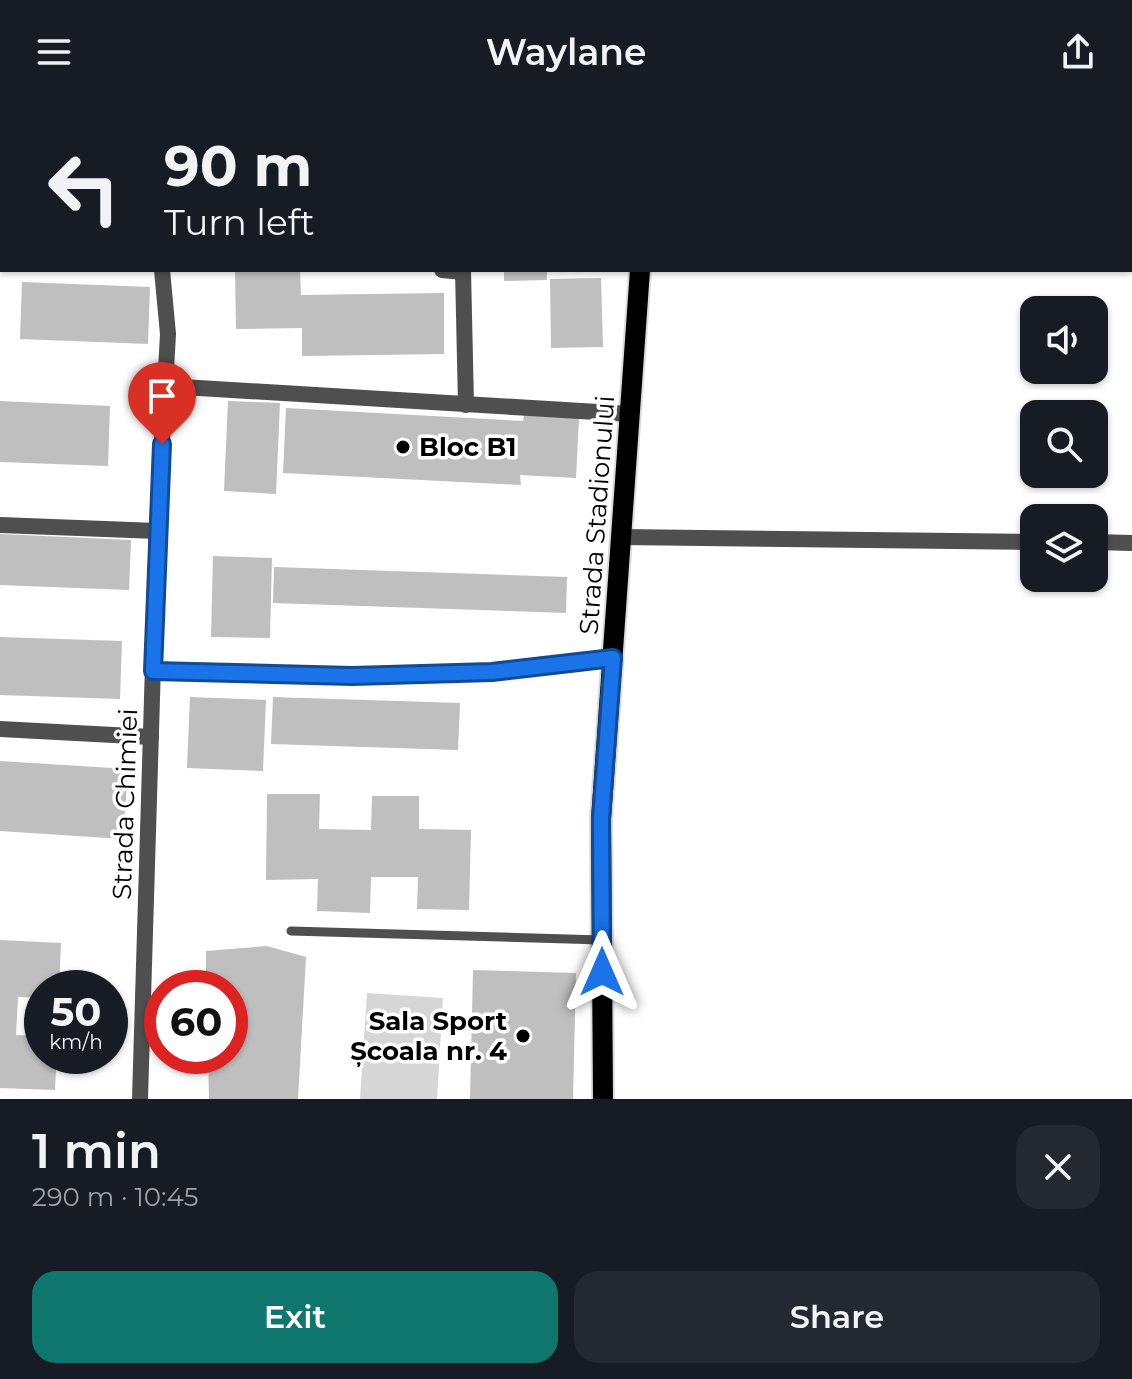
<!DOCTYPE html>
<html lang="en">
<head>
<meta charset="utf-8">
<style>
  :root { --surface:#171b24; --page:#242831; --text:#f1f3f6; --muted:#9ea1a6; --accent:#0f766e }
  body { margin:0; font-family:Montserrat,sans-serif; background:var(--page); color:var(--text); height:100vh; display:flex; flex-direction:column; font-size:30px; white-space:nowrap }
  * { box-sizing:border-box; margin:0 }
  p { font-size:26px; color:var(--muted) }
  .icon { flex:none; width:44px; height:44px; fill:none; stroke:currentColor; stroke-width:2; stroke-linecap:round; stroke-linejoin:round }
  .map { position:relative; height:995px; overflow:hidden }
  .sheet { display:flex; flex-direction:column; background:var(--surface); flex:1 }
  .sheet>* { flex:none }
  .top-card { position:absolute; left:0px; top:0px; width:1132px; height:168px; box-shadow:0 2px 6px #0004; background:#171b24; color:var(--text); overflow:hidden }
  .controls { position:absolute; left:1020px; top:192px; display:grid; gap:16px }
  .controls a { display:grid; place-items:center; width:88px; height:88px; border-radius:16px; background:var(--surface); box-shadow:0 2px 6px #0004; font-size:40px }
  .speed { position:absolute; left:24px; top:866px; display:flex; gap:16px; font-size:40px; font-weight:700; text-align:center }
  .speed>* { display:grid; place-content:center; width:104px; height:104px; border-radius:50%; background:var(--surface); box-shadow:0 2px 6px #0004; line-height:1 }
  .speed small { font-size:20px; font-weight:400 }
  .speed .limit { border:12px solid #d22; background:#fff; color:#111 }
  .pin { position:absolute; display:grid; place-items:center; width:68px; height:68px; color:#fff; margin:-82px -34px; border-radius:50% 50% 50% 0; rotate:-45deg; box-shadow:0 0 8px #0007 }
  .pin .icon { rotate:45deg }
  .me { position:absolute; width:88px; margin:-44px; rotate:0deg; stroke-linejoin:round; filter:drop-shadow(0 0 6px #0008) }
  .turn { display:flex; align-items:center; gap:28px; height:168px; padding:0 32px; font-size:36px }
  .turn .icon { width:104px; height:104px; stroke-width:2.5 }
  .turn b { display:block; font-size:56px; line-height:68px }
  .round { display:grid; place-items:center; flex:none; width:84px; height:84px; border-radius:24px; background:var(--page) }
  .headline { display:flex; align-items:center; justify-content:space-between; height:136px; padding:0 32px }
  h1 { font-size:48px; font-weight:600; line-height:60px }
  .primary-button { display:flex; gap:16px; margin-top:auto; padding:16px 32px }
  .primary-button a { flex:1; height:92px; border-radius:24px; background:var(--accent); color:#fff; font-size:32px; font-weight:600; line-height:92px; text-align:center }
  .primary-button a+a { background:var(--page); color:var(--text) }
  header { display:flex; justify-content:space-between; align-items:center; height:104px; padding:0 32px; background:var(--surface); font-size:36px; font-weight:600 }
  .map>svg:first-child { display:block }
</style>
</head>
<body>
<header><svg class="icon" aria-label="menu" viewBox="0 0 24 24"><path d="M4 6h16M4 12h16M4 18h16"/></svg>Waylane<svg class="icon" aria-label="share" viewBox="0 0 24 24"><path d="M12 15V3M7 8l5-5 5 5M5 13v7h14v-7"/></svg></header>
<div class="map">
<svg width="1132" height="995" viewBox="0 0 1132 995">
  <rect width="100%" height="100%" fill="#fff"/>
  <path fill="#d6d6d6" d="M 367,889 L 443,894 L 437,995 L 360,995 Z"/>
  <g fill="#bfbfbf">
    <path d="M 235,166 L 300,166 L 301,191 L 444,189 L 444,250 L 302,252 L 302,224 L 236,225 Z"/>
    <path d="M 504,166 L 547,166 L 547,176 L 504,177 Z"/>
    <path d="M 601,174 L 603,243 L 551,244 L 550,175 Z"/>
    <path d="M 22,178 L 150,183 L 148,240 L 20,235 Z"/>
    <path d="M 0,297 L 110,302 L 108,362 L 0,358 Z"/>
    <path d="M 228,297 L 280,299 L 276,390 L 224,387 Z"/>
    <path d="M 286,304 L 523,317 L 524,311 L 579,314 L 576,374 L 520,371 L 521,381 L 283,369 Z"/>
    <path d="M 0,430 L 131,436 L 129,486 L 0,481 Z"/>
    <path d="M 213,452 L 272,454 L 270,534 L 211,533 Z"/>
    <path d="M 274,463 L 567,473 L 566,509 L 273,499 Z"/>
    <path d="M 0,533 L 122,537 L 120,595 L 0,591 Z"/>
    <path d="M 190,593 L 266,596 L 263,667 L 187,664 Z"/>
    <path d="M 273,593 L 460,599 L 458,646 L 271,640 Z"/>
    <path d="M 0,657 L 128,665 L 123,735 L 0,727 Z"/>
    <path d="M 267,690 L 320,690 L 319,725 L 371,726 L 372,692 L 419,692 L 419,725 L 471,726 L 469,806 L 417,805 L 418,773 L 371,773 L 370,809 L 317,807 L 318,775 L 266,776 Z"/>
    <path d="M 0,836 L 61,839 L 59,884 L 42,884 L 42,894 L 18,893 L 16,931 L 42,932 L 42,952 L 84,952 L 83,967 L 56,966 L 55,986 L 0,984 Z"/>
    <path d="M 267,842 L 306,853 L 298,995 L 209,995 L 208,952 L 230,952 L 230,884 L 206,884 L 206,847 Z"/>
    <path d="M 473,866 L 576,869 L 573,995 L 470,995 Z"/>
  </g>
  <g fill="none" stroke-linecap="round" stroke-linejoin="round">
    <defs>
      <g id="primary">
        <path d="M 648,0 L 648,2"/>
        <path d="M 603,995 L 601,715 L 640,166"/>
      </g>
    </defs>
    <use href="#primary" stroke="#dbdbdb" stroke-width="24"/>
    <path stroke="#4f4f4f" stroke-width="9" d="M 291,827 L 602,836"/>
    <g stroke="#4f4f4f" stroke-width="16">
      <path d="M 149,0 L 149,2"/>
      <path d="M 442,166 L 463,168"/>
      <path d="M 463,166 L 466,301"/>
      <path d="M 166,282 L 630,310"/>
      <path d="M 0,421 L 157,427"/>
      <path d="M 621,433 L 1034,438"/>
      <path d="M 1094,438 L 1132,439"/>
      <path d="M 153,567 L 352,572 L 492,568 L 613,554"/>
      <path d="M 0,625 L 151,633"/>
      <path d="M 140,995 L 157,427 L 168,230 L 162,166"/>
    </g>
    <use href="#primary" stroke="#000" stroke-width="20"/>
  </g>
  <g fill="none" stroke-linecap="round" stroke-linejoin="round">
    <defs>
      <path id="route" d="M 162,340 L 153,567 L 352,572 L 492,568 L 613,554 L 601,715 L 602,868"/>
    </defs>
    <use href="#route" stroke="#114b97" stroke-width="20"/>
    <use href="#route" stroke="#1a73e8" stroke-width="14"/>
  </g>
  <g fill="#000" stroke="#fff" stroke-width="3">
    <circle cx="403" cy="343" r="8"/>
    <circle cx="523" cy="932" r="8"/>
  </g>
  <g text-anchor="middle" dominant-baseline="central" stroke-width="7" stroke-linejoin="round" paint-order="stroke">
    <g font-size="26" font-weight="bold" fill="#000" stroke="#fff" text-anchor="start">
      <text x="419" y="343">Bloc B1</text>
      <text x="507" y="917" text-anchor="end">Sala Sport<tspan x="507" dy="30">Școala nr. 4</tspan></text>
    </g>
    <g font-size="26" fill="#000" stroke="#fff">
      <text transform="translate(597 411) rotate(-86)">Strada Stadionului</text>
      <text transform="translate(125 700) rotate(-88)">Strada Chimiei</text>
    </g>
  </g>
</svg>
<div class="controls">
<a><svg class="icon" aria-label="sound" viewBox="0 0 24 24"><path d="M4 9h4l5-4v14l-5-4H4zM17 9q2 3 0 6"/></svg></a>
<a><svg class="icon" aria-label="search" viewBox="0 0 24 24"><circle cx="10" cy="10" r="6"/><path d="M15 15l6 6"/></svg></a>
<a><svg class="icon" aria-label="layers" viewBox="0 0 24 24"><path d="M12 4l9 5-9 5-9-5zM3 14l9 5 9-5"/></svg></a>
</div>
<div class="speed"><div>50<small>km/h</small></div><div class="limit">60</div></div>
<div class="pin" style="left:162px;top:340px;background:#d93025"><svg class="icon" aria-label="arrive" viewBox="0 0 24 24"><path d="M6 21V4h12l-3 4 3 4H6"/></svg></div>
<svg class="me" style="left:602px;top:868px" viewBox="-20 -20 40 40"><path d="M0-17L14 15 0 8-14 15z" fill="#1a73e8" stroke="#fff" stroke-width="4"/></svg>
<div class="top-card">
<div class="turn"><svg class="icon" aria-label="left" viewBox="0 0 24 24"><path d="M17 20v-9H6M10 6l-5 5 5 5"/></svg><div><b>90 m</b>Turn left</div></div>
</div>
</div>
<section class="sheet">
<div class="headline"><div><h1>1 min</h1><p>290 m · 10:45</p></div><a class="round"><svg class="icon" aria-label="close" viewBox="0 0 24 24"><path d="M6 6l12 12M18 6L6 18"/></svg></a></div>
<div class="primary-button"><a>Exit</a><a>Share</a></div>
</section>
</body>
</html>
